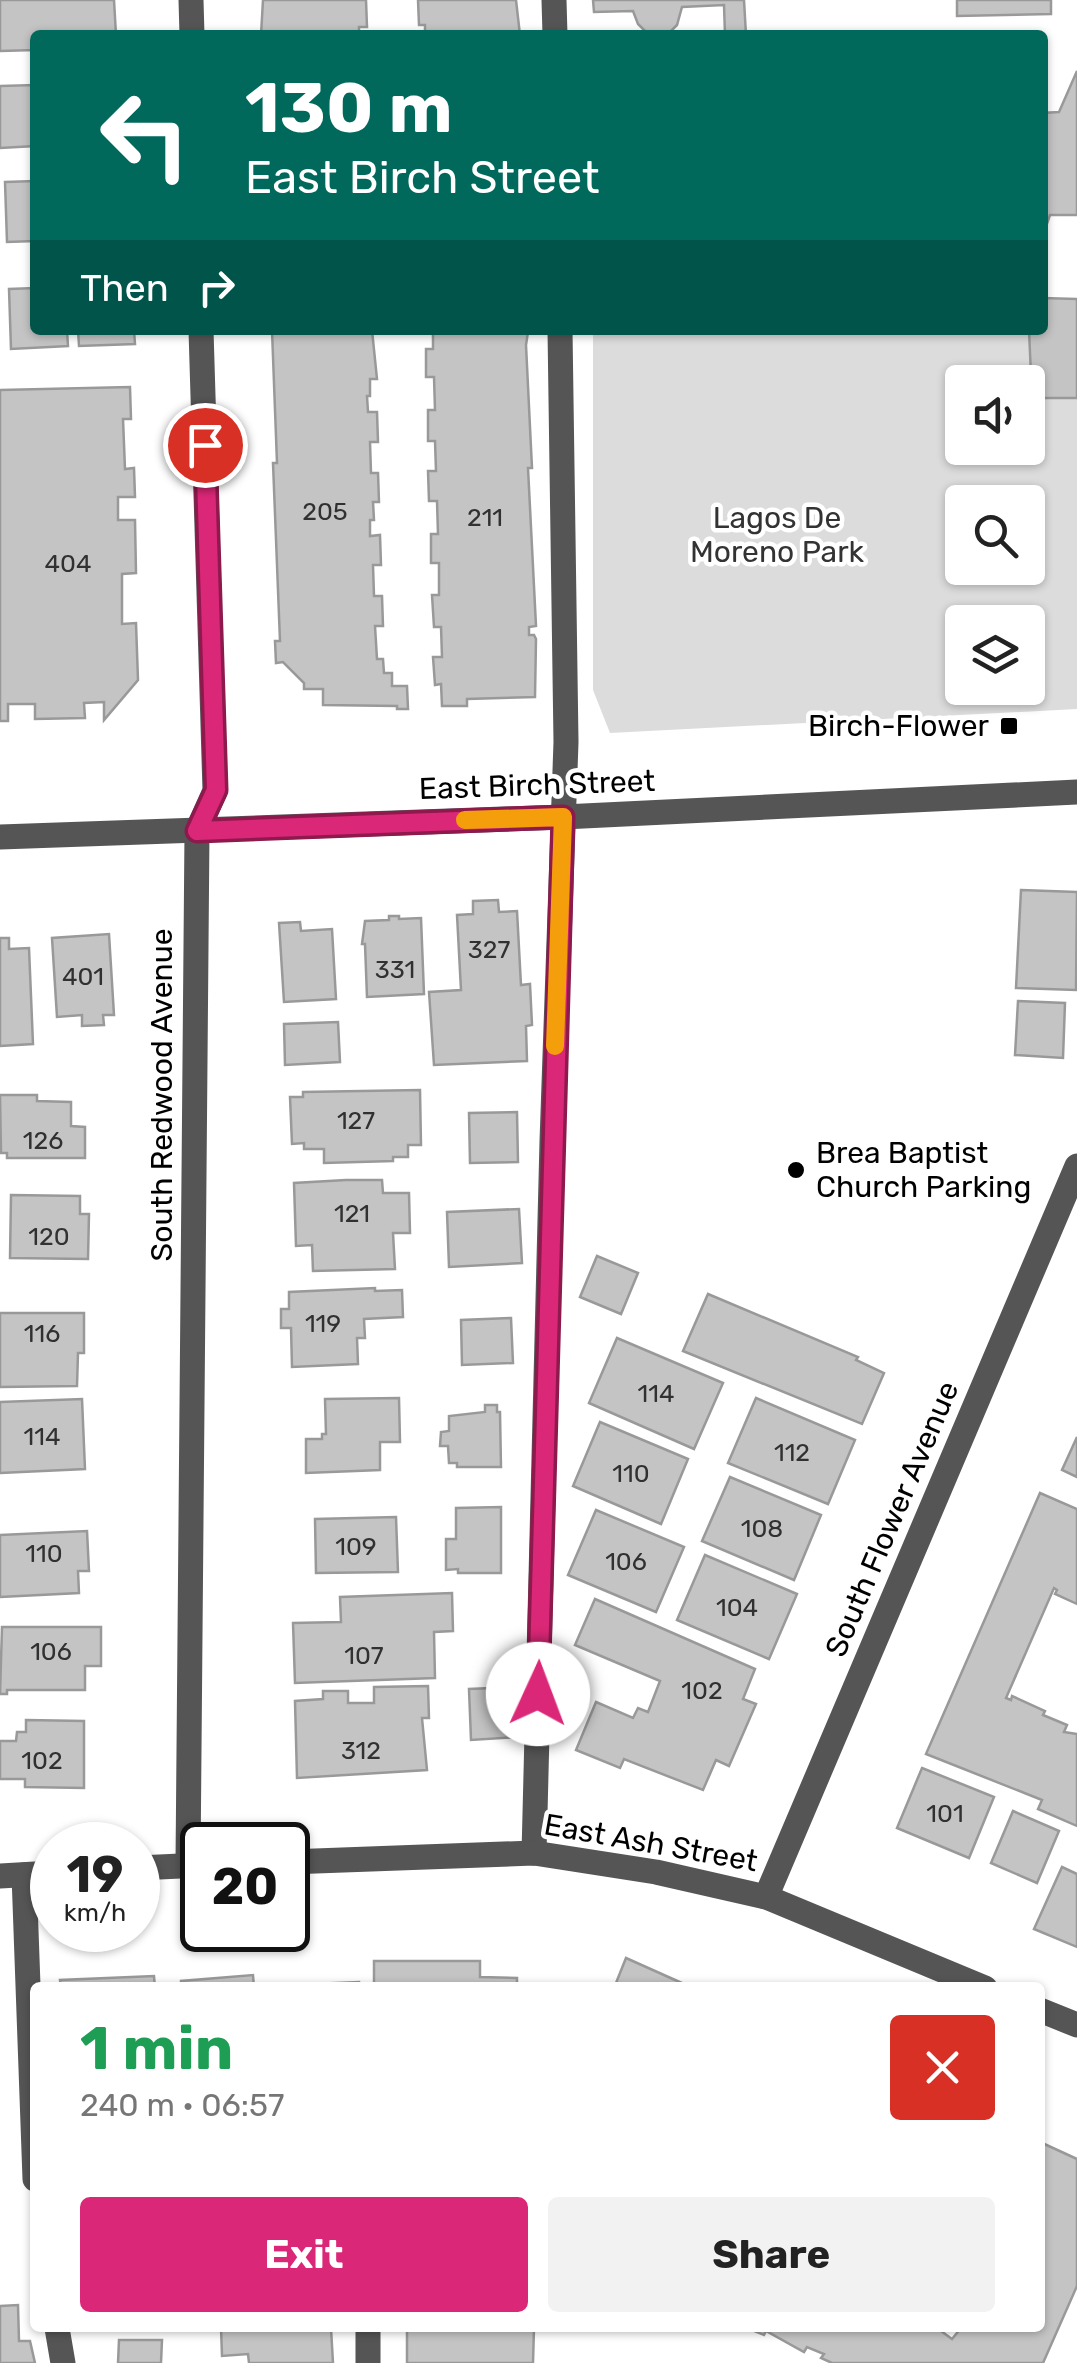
<!DOCTYPE html>
<html lang="en">
<head>
<meta charset="utf-8">
<style>
  :root { --surface:#fff; --page:#f2f2f2; --text:#222; --muted:#767676; --accent:#db2777 }
  body { margin:0; font-family:Rubik,sans-serif; background:var(--page); color:var(--text); height:100vh; display:flex; flex-direction:column; font-size:38px; white-space:nowrap }
  * { box-sizing:border-box; margin:0 }
  p { font-size:32px; color:var(--muted) }
  .icon { flex:none; width:55px; height:55px; fill:none; stroke:currentColor; stroke-width:2; stroke-linecap:round; stroke-linejoin:round }
  .map { position:relative; flex:1; overflow:hidden }
  .side { position:absolute; left:30px; top:1982px; width:1015px; height:350px; display:flex; flex-direction:column; background:var(--surface); border-radius:10px; box-shadow:0 2px 8px #0004 }
  .side>* { flex:none }
  .hud { position:absolute; left:30px; top:30px; width:1018px; height:305px; border-radius:10px; box-shadow:0 2px 8px #0004; background:#00695c; color:#fff; overflow:hidden }
  .buttons { position:absolute; left:945px; top:365px; display:grid; gap:20px }
  .buttons a { display:grid; place-items:center; width:100px; height:100px; border-radius:10px; background:var(--surface); box-shadow:0 2px 8px #0004; font-size:50px }
  .speed { position:absolute; left:30px; top:1822px; display:flex; gap:20px; font-size:50px; font-weight:700; text-align:center }
  .speed>* { display:grid; place-content:center; width:130px; height:130px; border-radius:50%; background:var(--surface); box-shadow:0 2px 8px #0004; line-height:1 }
  .speed small { font-size:25px; font-weight:400 }
  .speed .limit { border:5px solid #111; border-radius:15px; background:#fff; color:#111 }
  .pin { position:absolute; display:grid; place-items:center; width:85px; height:85px; color:#fff; margin:-42px; border:5px solid #fff; border-radius:50%; box-shadow:0 2px 10px #0007 }
  .me { position:absolute; width:110px; margin:-55px; rotate:2deg; stroke-linejoin:round; filter:drop-shadow(0 0 8px #0008) }
  .turn { display:flex; align-items:center; gap:35px; height:210px; padding:0 50px; font-size:45px }
  .turn .icon { width:130px; height:130px; stroke-width:2.5 }
  .turn b { display:block; font-size:70px; line-height:85px }
  .then { display:flex; align-items:center; height:95px; padding:0 50px; background:#0003; gap:20px; font-size:38px }
  .round { display:grid; place-items:center; flex:none; width:105px; height:105px; border-radius:10px; background:var(--page) }
  .head { display:flex; align-items:center; justify-content:space-between; height:170px; padding:0 50px }
  h1 { font-size:60px; font-weight:700; line-height:75px; color:#1e9e55 }
  .cta { display:flex; gap:20px; margin-top:auto; padding:20px 50px }
  .cta a { flex:1; height:115px; border-radius:10px; background:var(--accent); color:#fff; font-size:40px; font-weight:700; line-height:115px; text-align:center }
  .cta a+a { background:var(--page); color:var(--text) }
  .map>svg:first-child { display:block }
</style>
</head>
<body>
<div class="map">
<svg width="1077" height="2363" viewBox="0 0 1077 2363">
  <rect width="100%" height="100%" fill="#fff"/>
  <path fill="#dcdcdc" fill-rule="evenodd" d="M 593,330 L 1029,330 L 1032,398 L 1077,398 L 1077,709 L 610,733 L 593,690 ZM 962,382 L 1028,382 L 1028,448 L 962,448 ZM 962,502 L 1028,502 L 1028,568 L 962,568 ZM 962,622 L 1028,622 L 1028,688 L 962,688 Z"/>
  <g fill="#c4c4c4" stroke="#999" stroke-width="2.5">
    <path d="M 0,0 L 114,0 L 116,35 L 35,35 L 35,50 L 0,51 Z"/>
    <path d="M 263,0 L 366,0 L 367,27 L 359,27 L 359,35 L 261,35 Z"/>
    <path d="M 418,0 L 516,0 L 520,35 L 425,35 L 425,25 L 419,25 Z"/>
    <path d="M 593,0 L 744,0 L 746,35 L 725,35 L 724,5 L 682,7 L 677,25 L 667,35 L 649,35 L 638,24 L 633,11 L 594,12 Z"/>
    <path d="M 957,0 L 1051,0 L 1051,14 L 957,16 Z"/>
    <path d="M 1077,71 L 1077,215 L 1050,215 L 1042,238 L 1042,113 L 1059,112 Z"/>
    <path d="M 35,85 L 35,146 L 0,148 L 0,86 Z"/>
    <path d="M 35,181 L 35,241 L 7,242 L 5,182 Z"/>
    <path d="M 35,288 L 35,330 L 67,330 L 68,346 L 11,349 L 9,289 Z"/>
    <path d="M 1042,298 L 1077,299 L 1077,398 L 1032,398 L 1029,330 L 1042,330 Z"/>
    <path d="M 78,330 L 134,330 L 135,344 L 79,346 Z"/>
    <path d="M 272,330 L 372,330 L 377,379 L 370,379 L 370,396 L 367,396 L 368,412 L 377,412 L 378,442 L 370,442 L 371,473 L 378,473 L 379,502 L 373,502 L 374,520 L 370,520 L 370,536 L 380,535 L 381,565 L 373,565 L 374,596 L 382,596 L 383,626 L 375,626 L 377,659 L 383,659 L 384,673 L 392,673 L 392,686 L 407,686 L 408,709 L 397,709 L 397,706 L 323,705 L 323,689 L 304,689 L 304,683 L 283,662 L 276,663 L 275,641 L 280,641 L 273,463 L 277,463 Z"/>
    <path d="M 433,330 L 528,332 L 526,345 L 532,468 L 528,468 L 536,626 L 529,627 L 529,635 L 534,635 L 536,639 L 535,697 L 467,699 L 467,706 L 442,706 L 441,684 L 435,685 L 433,657 L 442,657 L 441,627 L 434,627 L 432,595 L 439,595 L 439,563 L 431,563 L 431,534 L 438,534 L 437,501 L 429,501 L 428,471 L 436,471 L 435,441 L 428,441 L 428,410 L 435,410 L 434,377 L 426,377 L 426,349 L 433,349 Z"/>
    <path d="M 130,387 L 131,419 L 123,419 L 125,469 L 134,468 L 135,497 L 118,497 L 118,520 L 135,520 L 136,573 L 122,574 L 122,624 L 136,623 L 138,680 L 104,720 L 104,702 L 84,703 L 85,718 L 35,719 L 35,704 L 8,704 L 8,721 L 0,721 L 0,390 Z"/>
    <path d="M 1021,890 L 1077,892 L 1076,990 L 1016,988 Z"/>
    <path d="M 498,900 L 499,912 L 517,911 L 521,985 L 530,984 L 532,1025 L 526,1026 L 527,1061 L 434,1065 L 429,992 L 461,990 L 457,915 L 473,914 L 473,901 Z"/>
    <path d="M 389,916 L 399,916 L 399,919 L 421,918 L 424,994 L 367,997 L 365,944 L 362,944 L 365,921 L 389,920 Z"/>
    <path d="M 300,922 L 301,931 L 332,929 L 336,999 L 284,1002 L 279,923 Z"/>
    <path d="M 109,934 L 114,1015 L 103,1015 L 104,1025 L 82,1026 L 82,1015 L 57,1017 L 52,938 Z"/>
    <path d="M 0,938 L 9,938 L 9,949 L 29,948 L 33,1044 L 0,1046 Z"/>
    <path d="M 1018,1001 L 1065,1003 L 1063,1058 L 1015,1055 Z"/>
    <path d="M 338,1022 L 340,1062 L 285,1065 L 284,1024 Z"/>
    <path d="M 420,1090 L 421,1145 L 408,1145 L 408,1157 L 393,1157 L 393,1161 L 324,1163 L 324,1149 L 304,1149 L 304,1143 L 292,1144 L 290,1097 L 303,1097 L 303,1092 Z"/>
    <path d="M 0,1095 L 37,1095 L 37,1101 L 71,1102 L 71,1126 L 85,1127 L 85,1158 L 7,1158 L 7,1153 L 1,1153 Z"/>
    <path d="M 517,1112 L 518,1162 L 470,1163 L 469,1113 Z"/>
    <path d="M 346,1180 L 382,1180 L 383,1193 L 409,1193 L 410,1233 L 393,1233 L 395,1269 L 313,1271 L 312,1245 L 296,1246 L 294,1183 Z"/>
    <path d="M 11,1195 L 80,1196 L 80,1214 L 89,1214 L 88,1259 L 10,1258 Z"/>
    <path d="M 519,1209 L 522,1263 L 449,1267 L 447,1212 Z"/>
    <path d="M 597,1256 L 638,1273 L 621,1314 L 580,1297 Z"/>
    <path d="M 375,1288 L 375,1291 L 402,1290 L 403,1317 L 364,1319 L 365,1338 L 357,1338 L 358,1364 L 292,1367 L 291,1328 L 281,1328 L 281,1309 L 289,1309 L 289,1292 Z"/>
    <path d="M 708,1294 L 858,1357 L 856,1360 L 884,1373 L 862,1424 L 683,1351 Z"/>
    <path d="M 0,1313 L 84,1313 L 84,1353 L 78,1353 L 77,1386 L 0,1387 Z"/>
    <path d="M 511,1318 L 513,1363 L 462,1365 L 461,1320 Z"/>
    <path d="M 617,1338 L 723,1383 L 694,1449 L 589,1403 Z"/>
    <path d="M 399,1398 L 400,1442 L 380,1442 L 380,1470 L 306,1473 L 306,1439 L 322,1439 L 322,1434 L 326,1434 L 325,1399 Z"/>
    <path d="M 756,1398 L 855,1440 L 828,1504 L 728,1463 Z"/>
    <path d="M 82,1399 L 85,1469 L 0,1473 L 0,1402 Z"/>
    <path d="M 485,1405 L 497,1405 L 497,1412 L 500,1412 L 501,1467 L 457,1467 L 457,1463 L 449,1463 L 448,1446 L 440,1446 L 441,1432 L 449,1431 L 449,1416 L 485,1412 Z"/>
    <path d="M 600,1422 L 688,1459 L 661,1524 L 573,1486 Z"/>
    <path d="M 1077,1437 L 1077,1477 L 1062,1470 Z"/>
    <path d="M 730,1477 L 821,1515 L 794,1580 L 702,1541 Z"/>
    <path d="M 1040,1493 L 1077,1509 L 1077,1604 L 1055,1594 L 1057,1590 L 1054,1588 L 1006,1698 L 1011,1700 L 1012,1696 L 1045,1711 L 1043,1715 L 1067,1725 L 1064,1732 L 1077,1734 L 1077,1826 L 1038,1809 L 1042,1800 L 926,1754 Z"/>
    <path d="M 501,1507 L 501,1573 L 458,1573 L 458,1569 L 446,1570 L 446,1539 L 456,1539 L 456,1508 Z"/>
    <path d="M 596,1510 L 684,1547 L 656,1612 L 568,1575 Z"/>
    <path d="M 396,1517 L 398,1572 L 316,1573 L 315,1519 Z"/>
    <path d="M 87,1531 L 89,1571 L 78,1571 L 79,1593 L 0,1597 L 0,1535 Z"/>
    <path d="M 705,1555 L 797,1594 L 769,1659 L 677,1620 Z"/>
    <path d="M 452,1593 L 453,1631 L 434,1632 L 435,1678 L 295,1683 L 293,1623 L 341,1622 L 340,1597 Z"/>
    <path d="M 595,1599 L 755,1669 L 743,1699 L 756,1704 L 729,1766 L 716,1760 L 703,1790 L 624,1759 L 620,1768 L 576,1750 L 596,1702 L 633,1718 L 638,1708 L 648,1712 L 660,1681 L 575,1645 Z"/>
    <path d="M 2,1627 L 101,1627 L 101,1666 L 85,1666 L 85,1690 L 7,1690 L 7,1694 L 0,1694 Z"/>
    <path d="M 428,1686 L 429,1718 L 422,1718 L 427,1770 L 297,1778 L 295,1701 L 323,1699 L 323,1691 L 348,1691 L 348,1703 L 374,1703 L 374,1687 Z"/>
    <path d="M 516,1687 L 518,1737 L 471,1740 L 469,1689 Z"/>
    <path d="M 26,1720 L 84,1721 L 84,1788 L 25,1787 L 25,1779 L 0,1779 L 0,1741 L 16,1741 L 17,1732 L 26,1732 Z"/>
    <path d="M 922,1768 L 994,1797 L 969,1858 L 897,1828 Z"/>
    <path d="M 1013,1811 L 1059,1831 L 1037,1883 L 991,1863 Z"/>
    <path d="M 1062,1867 L 1077,1874 L 1077,1947 L 1034,1929 Z"/>
    <path d="M 626,1958 L 693,1988 L 614,1988 Z"/>
    <path d="M 374,1961 L 480,1961 L 480,1977 L 517,1978 L 517,1988 L 374,1988 Z"/>
    <path d="M 253,1975 L 254,1988 L 181,1988 L 181,1981 Z"/>
    <path d="M 154,1976 L 155,1988 L 61,1988 L 60,1980 Z"/>
    <path d="M 359,1982 L 359,1988 L 288,1988 L 288,1985 Z"/>
    <path d="M 1040,2142 L 1077,2159 L 1077,2286 L 1043,2363 L 832,2363 L 821,2358 L 824,2354 L 807,2347 L 804,2352 L 766,2331 L 764,2335 L 747,2328 L 937,2328 L 952,2339 L 961,2328 L 1040,2328 Z"/>
    <path d="M 18,2305 L 19,2341 L 30,2341 L 35,2363 L 0,2363 L 0,2306 Z"/>
    <path d="M 221,2328 L 331,2328 L 333,2363 L 249,2363 L 248,2354 L 222,2356 Z"/>
    <path d="M 407,2328 L 534,2328 L 533,2363 L 407,2363 Z"/>
    <path d="M 119,2340 L 162,2340 L 161,2363 L 118,2363 Z"/>
  </g>
  <g fill="none" stroke-linecap="round" stroke-linejoin="round">
    <g stroke="#555" stroke-width="25">
      <path d="M 191,0 L 192,35"/>
      <path d="M 554,0 L 555,35"/>
      <path d="M 0,837 L 563,817 L 1077,792"/>
      <path d="M 534,1853 L 552,1141 L 566,742 L 560,330"/>
      <path d="M 288,1862 L 534,1853 L 656,1872 L 766,1897 L 985,1988"/>
      <path d="M 188,1865 L 197,831 L 215,791 L 201,330"/>
      <path d="M 138,1868 L 202,1865"/>
      <path d="M 24,1875 L 35,2179"/>
      <path d="M 0,1876 L 52,1873"/>
      <path d="M 766,1897 L 1077,1166"/>
      <path d="M 1040,2010 L 1077,2025"/>
      <path d="M 57,2328 L 63,2363"/>
      <path d="M 368,2363 L 368,2328"/>
    </g>
  </g>
  <g fill="none" stroke-linecap="round" stroke-linejoin="round">
    <defs>
      <path id="route" d="M 205,445 L 216,790 L 197,831 L 563,817 L 538,1694"/>
    </defs>
    <use href="#route" stroke="#8e194d" stroke-width="25"/>
    <use href="#route" stroke="#db2777" stroke-width="18"/>
    <path stroke="#f59e0b" stroke-width="18" d="M 465,820 L 563,817 L 555,1046"/>
  </g>
  <g fill="#000" stroke="#fff" stroke-width="4">
    <rect x="999" y="716" width="20" height="20" rx="5"/>
    <circle cx="796" cy="1170" r="10"/>
  </g>
  <g text-anchor="middle" dominant-baseline="central" stroke-width="9" stroke-linejoin="round" paint-order="stroke">
    <g font-size="25" fill="#313131">
      <text x="325" y="511">205</text>
      <text x="485" y="517">211</text>
      <text x="68" y="563">404</text>
      <text x="489" y="949">327</text>
      <text x="395" y="969">331</text>
      <text x="83" y="976">401</text>
      <text x="356" y="1120">127</text>
      <text x="43" y="1140">126</text>
      <text x="352" y="1213">121</text>
      <text x="49" y="1236">120</text>
      <text x="323" y="1323">119</text>
      <text x="42" y="1333">116</text>
      <text x="656" y="1393">114</text>
      <text x="42" y="1436">114</text>
      <text x="792" y="1452">112</text>
      <text x="631" y="1473">110</text>
      <text x="762" y="1528">108</text>
      <text x="356" y="1546">109</text>
      <text x="44" y="1553">110</text>
      <text x="626" y="1561">106</text>
      <text x="737" y="1607">104</text>
      <text x="51" y="1651">106</text>
      <text x="364" y="1655">107</text>
      <text x="702" y="1690">102</text>
      <text x="361" y="1750">312</text>
      <text x="42" y="1760">102</text>
      <text x="945" y="1813">101</text>
    </g>
    <g font-size="30" fill="#333" stroke="#fff">
      <text x="777" y="518">Lagos De<tspan x="777" dy="34">Moreno Park</tspan></text>
    </g>
    <g font-size="30" fill="#000" stroke="#fff" text-anchor="end">
      <text x="989" y="726">Birch-Flower</text>
      <text x="816" y="1153" text-anchor="start">Brea Baptist<tspan x="816" dy="34">Church Parking</tspan></text>
    </g>
    <g font-size="30" fill="#000" stroke="#fff">
      <text transform="translate(537 785) rotate(-2)">East Birch Street</text>
      <text transform="translate(162 1095) rotate(-90)">South Redwood Avenue</text>
      <text transform="translate(892 1519) rotate(-67)">South Flower Avenue</text>
      <text transform="translate(651 1843) rotate(10)">East Ash Street</text>
    </g>
  </g>
</svg>
<div class="buttons">
<a><svg class="icon" aria-label="sound" viewBox="0 0 24 24"><path d="M4 9h4l5-4v14l-5-4H4zM17 9q2 3 0 6"/></svg></a>
<a><svg class="icon" aria-label="search" viewBox="0 0 24 24"><circle cx="10" cy="10" r="6"/><path d="M15 15l6 6"/></svg></a>
<a><svg class="icon" aria-label="layers" viewBox="0 0 24 24"><path d="M12 4l9 5-9 5-9-5zM3 14l9 5 9-5"/></svg></a>
</div>
<div class="speed"><div>19<small>km/h</small></div><div class="limit">20</div></div>
<div class="pin" style="left:205px;top:445px;background:#d93025"><svg class="icon" aria-label="arrive" viewBox="0 0 24 24"><path d="M6 21V4h12l-3 4 3 4H6"/></svg></div>
<svg class="me" style="left:538px;top:1694px" viewBox="-20 -20 40 40"><circle r="19" fill="#fff"/><path d="M0-13L10 11 0 6-10 11z" fill="#db2777"/></svg>
<div class="hud">
<div class="turn"><svg class="icon" aria-label="left" viewBox="0 0 24 24"><path d="M17 20v-9H6M10 6l-5 5 5 5"/></svg><div><b>130 m</b>East Birch Street</div></div>
<div class="then">Then<svg class="icon" aria-label="right" viewBox="0 0 24 24"><path d="M7 20v-9h11M14 6l5 5-5 5"/></svg></div>
</div>
<section class="side">
<div class="head"><div><h1>1 min</h1><p>240 m · 06:57</p></div><a class="round" style="background:#d93025;color:#fff"><svg class="icon" aria-label="close" viewBox="0 0 24 24"><path d="M6 6l12 12M18 6L6 18"/></svg></a></div>
<div class="cta"><a>Exit</a><a>Share</a></div>
</section>
</div>
</body>
</html>
